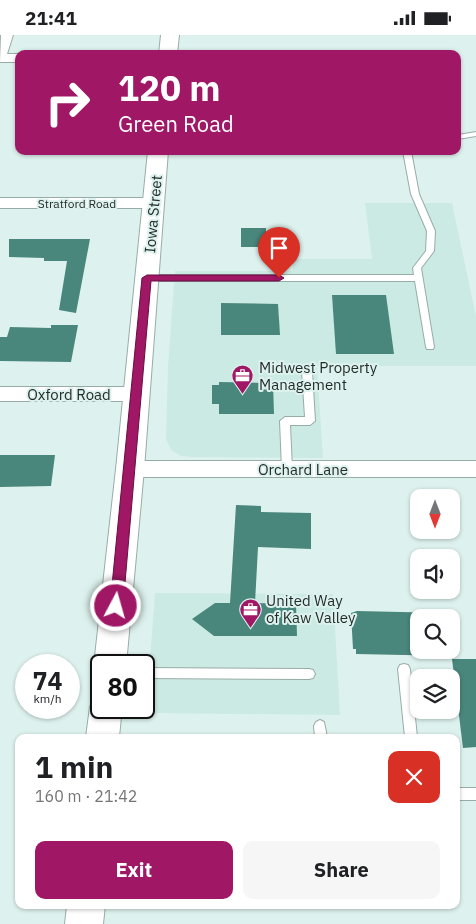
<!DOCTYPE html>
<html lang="en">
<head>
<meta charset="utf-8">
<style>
  :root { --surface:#fff; --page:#f6f6f6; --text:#202124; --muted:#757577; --accent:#9f1765 }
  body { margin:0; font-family:"IBM Plex Sans",sans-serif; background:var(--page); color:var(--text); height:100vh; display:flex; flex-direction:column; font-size:19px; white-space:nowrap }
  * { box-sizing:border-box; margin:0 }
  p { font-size:16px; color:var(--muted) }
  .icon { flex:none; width:28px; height:28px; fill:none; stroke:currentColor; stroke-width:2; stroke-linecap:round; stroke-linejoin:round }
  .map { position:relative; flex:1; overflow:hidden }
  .side { position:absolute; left:15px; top:699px; width:445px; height:175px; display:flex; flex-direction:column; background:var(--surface); border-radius:10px; box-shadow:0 1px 4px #0004 }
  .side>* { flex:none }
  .top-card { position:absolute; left:15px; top:15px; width:446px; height:105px; border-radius:10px; box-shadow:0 1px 4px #0004; background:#9f1765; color:#fff; overflow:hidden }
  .needle { width:32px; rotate:180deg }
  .tools { position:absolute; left:410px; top:454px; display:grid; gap:10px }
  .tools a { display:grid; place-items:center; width:50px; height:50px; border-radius:10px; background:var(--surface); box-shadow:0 1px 4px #0004; font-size:25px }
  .speed { position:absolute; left:15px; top:619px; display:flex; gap:10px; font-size:25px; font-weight:700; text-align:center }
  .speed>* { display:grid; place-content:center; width:65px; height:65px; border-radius:50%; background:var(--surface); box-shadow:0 1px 4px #0004; line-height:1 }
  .speed small { font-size:12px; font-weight:400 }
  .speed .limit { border:2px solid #111; border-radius:8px; background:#fff; color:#111 }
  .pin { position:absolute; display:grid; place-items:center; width:42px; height:42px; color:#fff; margin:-51px -21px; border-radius:50% 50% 50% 0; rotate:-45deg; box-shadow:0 0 5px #0007 }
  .pin .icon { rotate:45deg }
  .me { position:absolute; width:55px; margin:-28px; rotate:6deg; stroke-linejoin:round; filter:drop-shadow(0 0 4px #0008) }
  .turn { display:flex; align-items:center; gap:18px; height:105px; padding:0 20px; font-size:22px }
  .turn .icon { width:65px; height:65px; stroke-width:2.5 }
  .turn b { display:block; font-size:35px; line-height:42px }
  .round { display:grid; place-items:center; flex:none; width:52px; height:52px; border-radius:10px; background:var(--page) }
  .headline { display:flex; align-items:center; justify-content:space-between; height:85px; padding:0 20px }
  h1 { font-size:30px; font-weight:700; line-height:38px }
  .cta { display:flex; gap:10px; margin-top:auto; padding:10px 20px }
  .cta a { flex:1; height:58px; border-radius:10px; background:var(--accent); color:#fff; font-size:20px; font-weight:700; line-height:58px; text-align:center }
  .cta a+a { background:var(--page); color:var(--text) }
  .status { display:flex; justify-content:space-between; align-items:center; height:35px; padding:0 25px; background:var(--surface); direction:ltr }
  .status svg { height:14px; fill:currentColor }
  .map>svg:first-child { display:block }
</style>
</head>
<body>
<div class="status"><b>21:41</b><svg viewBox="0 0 49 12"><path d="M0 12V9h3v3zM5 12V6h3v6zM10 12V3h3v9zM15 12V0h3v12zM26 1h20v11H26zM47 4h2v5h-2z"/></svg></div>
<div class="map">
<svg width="476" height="889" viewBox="0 0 476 889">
  <rect width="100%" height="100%" fill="#ddf2ee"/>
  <g fill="#cbeae3">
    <path d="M 365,168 L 452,168 L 476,281 L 476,331 L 317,331 L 323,423 L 192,422 L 181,421 L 171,415 L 166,404 L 168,331 L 175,236 L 293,236 L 293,224 L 372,224 Z"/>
    <path d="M 155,558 L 333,559 L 340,680 L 146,678 Z"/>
  </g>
  <g fill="#49867b">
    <rect x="241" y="193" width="25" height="19"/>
    <path d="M 9,204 L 90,204 L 76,278 L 59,275 L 67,226 L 44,226 L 44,223 L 9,222 Z"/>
    <path d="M 332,260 L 386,260 L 394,319 L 336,319 Z"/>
    <path d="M 221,268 L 278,269 L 280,300 L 221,300 Z"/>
    <path d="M 51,290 L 78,290 L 71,327 L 0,326 L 0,302 L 7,302 L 10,292 L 51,293 Z"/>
    <path d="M 219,347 L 273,348 L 274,379 L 219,379 L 219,369 L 212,369 L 212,350 L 219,350 Z"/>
    <path d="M 0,420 L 55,420 L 51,451 L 0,452 Z"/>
    <path d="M 236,470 L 261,471 L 261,477 L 311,478 L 311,514 L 258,512 L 255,568 L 296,569 L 297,601 L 214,601 L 192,584 L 215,568 L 230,568 Z"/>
    <path d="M 357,576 L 445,578 L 446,582 L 419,582 L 419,615 L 451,615 L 452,621 L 356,619 L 356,614 L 353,614 L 351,578 Z"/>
    <path d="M 452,624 L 476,624 L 476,712 L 463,713 Z"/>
  </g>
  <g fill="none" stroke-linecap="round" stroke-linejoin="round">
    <defs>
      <g id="lane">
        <path d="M 476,97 L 476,101 L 458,104 L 458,100 Z"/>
        <path d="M 403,116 L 411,116 L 419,159 L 435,196 L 434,216 L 421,233 L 434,312 L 433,314 L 427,314 L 426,312 L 415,246 L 147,246 L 143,243 L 147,240 L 414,240 L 413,233 L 426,216 L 427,196 L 411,159 Z"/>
        <path d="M 307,333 L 312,336 L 315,386 L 310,390 L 290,390 L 292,434 L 291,437 L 283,437 L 282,434 L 280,386 L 285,382 L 305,382 L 302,336 Z"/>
        <path d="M 404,629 L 408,630 L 410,634 L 417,702 L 405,702 L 398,634 L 400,630 Z"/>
        <path d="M 144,633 L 309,634 L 313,635 L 315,639 L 313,643 L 309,644 L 144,643 Z"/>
        <path d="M 320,685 L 324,687 L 327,702 L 315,702 L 314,691 L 316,687 Z"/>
        <rect x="456" y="753" width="20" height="12"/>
      </g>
      <g id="street">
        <path d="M 1,0 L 13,0 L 7,19 L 19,19 L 19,27 L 0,27 Z"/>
        <path d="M 0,163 L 153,163 L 158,165 L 161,168 L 158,171 L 153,173 L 0,173 Z"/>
        <path d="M 0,352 L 137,352 L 144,354 L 146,359 L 144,364 L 137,366 L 0,366 Z"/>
        <path d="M 130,426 L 476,426 L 476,442 L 130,442 L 123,439 L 120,434 L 123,429 Z"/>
      </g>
      <g id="highway">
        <path d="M 161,0 L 179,0 L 177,19 L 159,19 Z"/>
        <path d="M 148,116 L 168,116 L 144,434 L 126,630 L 101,630 L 101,641 L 99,640 L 94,630 L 116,434 Z"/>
        <path d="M 101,659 L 101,672 L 122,672 L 119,702 L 86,702 L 90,672 L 94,661 Z"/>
        <path d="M 67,870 L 105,870 L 103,889 L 65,889 Z"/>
      </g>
    </defs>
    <use href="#lane" stroke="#98aca7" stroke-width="2"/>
    <use href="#street" stroke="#98aca7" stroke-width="2"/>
    <use href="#highway" stroke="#98aca7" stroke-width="2"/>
    <use href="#lane" fill="#fff" fill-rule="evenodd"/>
    <use href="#street" fill="#fff" fill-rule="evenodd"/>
    <use href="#highway" fill="#fff" fill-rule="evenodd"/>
  </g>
  <path fill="#9f1765" stroke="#670f42" d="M 147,240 L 279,240 L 284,243 L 279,246 L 151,246 L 123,571 L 121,575 L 116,577 L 112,575 L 110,571 L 142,243 Z"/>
  <defs>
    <symbol id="office-pin" viewBox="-11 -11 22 30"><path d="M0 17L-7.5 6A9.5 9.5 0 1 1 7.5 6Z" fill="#9f1765" stroke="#ddf2ee"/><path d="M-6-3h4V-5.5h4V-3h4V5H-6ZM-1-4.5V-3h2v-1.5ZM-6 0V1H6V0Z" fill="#fff"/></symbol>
  </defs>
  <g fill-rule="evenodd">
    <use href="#office-pin" x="230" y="328" width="25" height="34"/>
    <use href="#office-pin" x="238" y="562" width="25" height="34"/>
  </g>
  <g text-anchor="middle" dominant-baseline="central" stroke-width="4" stroke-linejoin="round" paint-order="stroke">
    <g font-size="12" fill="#242c2a" stroke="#ddf2ee">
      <text x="77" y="168">Stratford Road</text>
    </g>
    <g font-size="15" fill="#242c2a" stroke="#ddf2ee">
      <text transform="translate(153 179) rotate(-85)">Iowa Street</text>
      <text x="69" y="359">Oxford Road</text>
      <text x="303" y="434">Orchard Lane</text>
    </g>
    <g font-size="15" fill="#242c2a" stroke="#ddf2ee" text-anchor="start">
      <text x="259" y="332">Midwest Property<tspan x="259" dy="17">Management</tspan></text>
      <text x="266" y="565">United Way<tspan x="266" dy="17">of Kaw Valley</tspan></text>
    </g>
  </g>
</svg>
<div class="tools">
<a><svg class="needle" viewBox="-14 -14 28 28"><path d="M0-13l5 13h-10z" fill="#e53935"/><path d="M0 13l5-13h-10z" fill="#757577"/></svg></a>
<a><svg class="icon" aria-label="sound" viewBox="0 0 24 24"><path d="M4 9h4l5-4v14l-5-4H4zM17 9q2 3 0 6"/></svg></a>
<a><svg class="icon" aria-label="search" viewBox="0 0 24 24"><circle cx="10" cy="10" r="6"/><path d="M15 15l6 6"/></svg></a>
<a><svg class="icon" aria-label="layers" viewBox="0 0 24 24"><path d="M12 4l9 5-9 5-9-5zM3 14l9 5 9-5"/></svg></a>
</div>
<div class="speed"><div>74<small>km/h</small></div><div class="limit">80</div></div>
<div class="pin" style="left:279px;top:243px;background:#d93025"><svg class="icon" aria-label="arrive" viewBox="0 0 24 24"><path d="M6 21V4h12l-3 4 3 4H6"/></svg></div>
<svg class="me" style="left:116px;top:571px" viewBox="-20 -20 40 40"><circle r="17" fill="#9f1765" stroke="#fff" stroke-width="3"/><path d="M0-11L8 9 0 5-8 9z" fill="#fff"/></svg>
<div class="top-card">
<div class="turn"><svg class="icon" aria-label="right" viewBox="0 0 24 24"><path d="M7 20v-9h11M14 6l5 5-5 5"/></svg><div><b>120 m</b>Green Road</div></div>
</div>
<section class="side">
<div class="headline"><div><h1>1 min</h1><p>160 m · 21:42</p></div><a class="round" style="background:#d93025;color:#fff"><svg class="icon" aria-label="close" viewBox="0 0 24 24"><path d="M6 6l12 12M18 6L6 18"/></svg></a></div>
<div class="cta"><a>Exit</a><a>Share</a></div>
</section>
</div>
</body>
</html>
